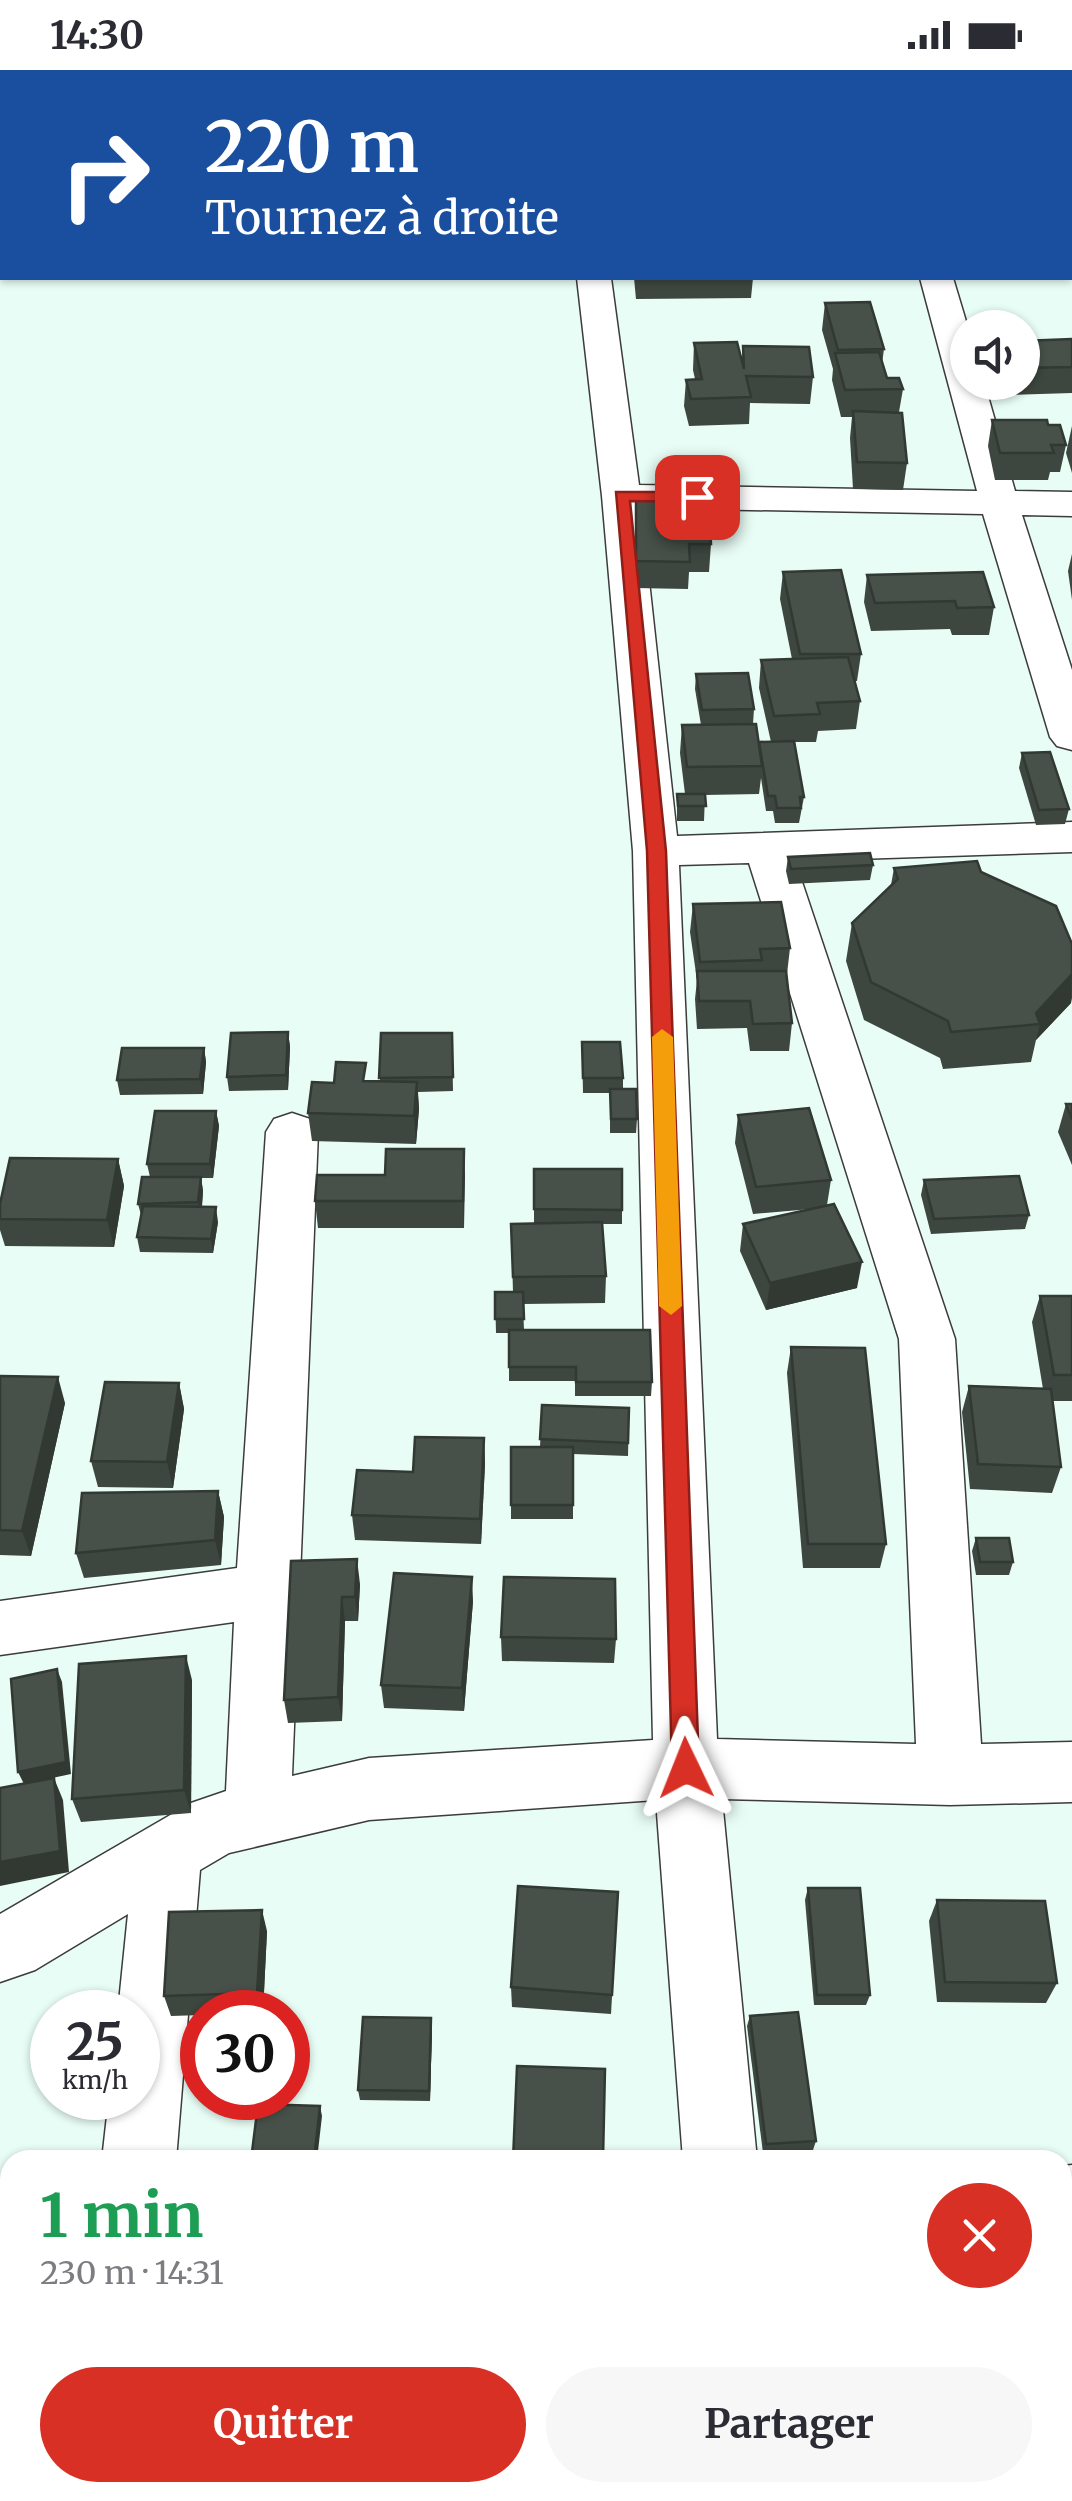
<!DOCTYPE html>
<html lang="fr">
<head>
<meta charset="utf-8">
<style>
  :root { --surface:#fff; --page:#f7f7f7; --text:#2b2b33; --muted:#7c7c81; --accent:#d93025 }
  body { margin:0; font-family:Merriweather,serif; background:var(--page); color:var(--text); height:100vh; display:flex; flex-direction:column; font-size:38px; white-space:nowrap }
  * { box-sizing:border-box; margin:0 }
  p { font-size:32px; color:var(--muted) }
  .icon { flex:none; width:55px; height:55px; fill:none; stroke:currentColor; stroke-width:2; stroke-linecap:round; stroke-linejoin:round }
  .map { position:relative; flex:1; overflow:hidden }
  .panel { position:absolute; left:0px; top:2080px; width:1072px; height:352px; display:flex; flex-direction:column; background:var(--surface); border-radius:30px 30px 0 0; box-shadow:0 2px 8px #0004 }
  .panel>* { flex:none }
  .hud { position:absolute; left:0px; top:0px; width:1072px; height:210px; box-shadow:0 2px 8px #0004; background:#1a4fa0; color:#fff; overflow:hidden }
  .controls { position:absolute; left:950px; top:240px; display:grid; gap:20px }
  .controls a { display:grid; place-items:center; width:90px; height:90px; border-radius:50%; background:var(--surface); box-shadow:0 2px 8px #0004; font-size:50px }
  .speed { position:absolute; left:30px; top:1920px; display:flex; gap:20px; font-size:50px; font-weight:700; text-align:center }
  .speed>* { display:grid; place-content:center; width:130px; height:130px; border-radius:50%; background:var(--surface); box-shadow:0 2px 8px #0004; line-height:1 }
  .speed small { font-size:25px; font-weight:400 }
  .speed .limit { border:15px solid #d22; background:#fff; color:#111 }
  .pin { position:absolute; display:grid; place-items:center; width:85px; height:85px; color:#fff; margin:-42px; border-radius:20px; box-shadow:0 5px 15px #0006 }
  .me { position:absolute; width:110px; margin:-55px; rotate:358deg; stroke-linejoin:round; filter:drop-shadow(0 0 8px #0008) }
  .turn { display:flex; align-items:center; gap:35px; height:210px; padding:0 40px; font-size:45px }
  .turn .icon { width:130px; height:130px; stroke-width:2.5 }
  .turn b { display:block; font-size:70px; line-height:85px }
  .round { display:grid; place-items:center; flex:none; width:105px; height:105px; border-radius:52px; background:var(--page) }
  .headline { display:flex; align-items:center; justify-content:space-between; height:170px; padding:0 40px }
  h1 { font-size:60px; font-weight:700; line-height:75px; color:#1e9e55 }
  .action { display:flex; gap:20px; margin-top:auto; padding:20px 40px }
  .action a { flex:1; height:115px; border-radius:60px; background:var(--accent); color:#fff; font-size:40px; font-weight:700; line-height:115px; text-align:center }
  .action a+a { background:var(--page); color:var(--text) }
  .status { display:flex; justify-content:space-between; align-items:center; height:70px; padding:0 50px; background:var(--surface); direction:ltr }
  .status svg { height:28px; fill:currentColor }
  .map>svg:first-child { display:block }
</style>
</head>
<body>
<div class="status"><b>14:30</b><svg viewBox="0 0 49 12"><path d="M0 12V9h3v3zM5 12V6h3v6zM10 12V3h3v9zM15 12V0h3v12zM26 1h20v11H26zM47 4h2v5h-2z"/></svg></div>
<div class="map">
<svg width="1072" height="2431" viewBox="0 0 1072 2431">
  <rect width="100%" height="100%" fill="#e8fdf5"/>
  <g fill="none" stroke-linecap="round" stroke-linejoin="round">
    <defs>
      <g id="minor">
        <path d="M 107,0 L 164,0 L 165,1 L 109,2 Z"/>
        <path d="M 601,0 L 644,0 L 646,2 L 603,2 Z"/>
        <path d="M 736,0 L 766,0 L 767,2 L 738,2 Z"/>
        <path d="M 1072,23 L 1072,41 L 1070,42 L 1070,24 Z"/>
        <rect x="0" y="35" width="2" height="18"/>
        <path d="M 577,208 L 611,208 L 639,415 L 977,421 L 920,208 L 953,208 L 968,258 L 968,312 L 984,312 L 1015,421 L 1072,422 L 1072,446 L 1022,445 L 1072,600 L 1072,680 L 1057,676 L 1050,667 L 983,444 L 641,438 L 677,766 L 1072,752 L 1072,782 L 795,791 L 955,1269 L 981,1674 L 1072,1672 L 1072,1732 L 950,1735 L 722,1729 L 757,2090 L 683,2090 L 656,1730 L 369,1750 L 229,1783 L 200,1800 L 176,2090 L 102,2090 L 109,2028 L 138,2028 L 138,1942 L 118,1942 L 128,1844 L 35,1900 L 0,1912 L 0,1844 L 191,1733 L 226,1721 L 234,1552 L 0,1585 L 0,1531 L 237,1498 L 266,1062 L 274,1049 L 292,1043 L 310,1049 L 318,1062 L 292,1706 L 369,1688 L 653,1670 L 633,781 L 602,426 ZM 749,793 L 899,1269 L 916,1674 L 717,1669 L 679,795 Z"/>
        <path d="M 1072,2095 L 1072,2169 L 1062,2170 L 1062,2096 Z"/>
        <path d="M 10,2151 L 10,2227 L 0,2228 L 0,2152 Z"/>
        <path d="M 64,2422 L 144,2422 L 143,2431 L 63,2431 Z"/>
        <path d="M 706,2422 L 786,2422 L 787,2431 L 707,2431 Z"/>
      </g>
    </defs>
    <use href="#minor" stroke="#3c3c3c" stroke-width="3"/>
    <use href="#minor" fill="#fff" fill-rule="evenodd"/>
  </g>
  <g fill="#3d463f">
    <path d="M 634,208 L 753,208 L 751,228 L 636,229 Z"/>
    <path d="M 825,233 L 884,279 L 882,294 L 887,308 L 903,319 L 899,342 L 907,393 L 903,420 L 853,419 L 850,368 L 852,347 L 841,347 L 832,310 L 833,299 L 822,260 Z"/>
    <path d="M 1072,269 L 1072,323 L 1007,325 L 1002,312 L 1022,312 L 1022,271 Z"/>
    <path d="M 694,273 L 742,292 L 743,276 L 813,307 L 810,334 L 750,333 L 749,354 L 689,356 L 684,336 L 686,310 L 695,309 L 693,300 Z"/>
    <path d="M 992,350 L 1048,355 L 1066,375 L 1060,402 L 1050,402 L 1048,410 L 995,410 L 988,376 Z"/>
    <path d="M 1072,356 L 1072,403 L 1066,383 Z"/>
    <path d="M 636,427 L 688,456 L 711,474 L 709,502 L 689,502 L 688,519 L 635,518 Z"/>
    <path d="M 1072,484 L 1072,530 L 1068,501 Z"/>
    <path d="M 783,502 L 861,584 L 857,611 L 855,611 L 860,631 L 856,659 L 818,661 L 816,672 L 795,672 L 804,727 L 799,753 L 775,753 L 773,741 L 766,741 L 761,708 L 759,724 L 705,725 L 704,751 L 677,751 L 677,724 L 685,724 L 680,683 L 682,655 L 701,655 L 695,619 L 696,604 L 754,639 L 753,654 L 759,674 L 771,672 L 759,618 L 761,590 L 792,589 L 780,529 Z"/>
    <path d="M 867,505 L 994,537 L 989,565 L 952,565 L 950,559 L 871,561 L 864,532 Z"/>
    <path d="M 1022,683 L 1069,739 L 1065,754 L 1036,755 L 1019,698 Z"/>
    <path d="M 788,787 L 873,795 L 870,810 L 789,814 L 786,801 Z"/>
    <path d="M 894,798 L 981,802 L 1072,874 L 1072,928 L 1071,933 L 1036,970 L 1031,992 L 943,999 L 940,988 L 864,950 L 846,891 L 852,853 L 891,815 Z"/>
    <path d="M 693,834 L 790,878 L 787,904 L 792,953 L 789,981 L 750,981 L 747,958 L 697,959 L 695,929 L 697,910 L 690,862 Z"/>
    <path d="M 288,962 L 290,977 L 288,1020 L 229,1021 L 227,1007 Z"/>
    <path d="M 381,963 L 452,963 L 453,1021 L 418,1022 L 419,1039 L 416,1074 L 312,1071 L 308,1043 L 334,1013 L 380,1011 Z"/>
    <path d="M 582,972 L 623,1008 L 623,1019 L 637,1049 L 636,1063 L 610,1063 L 610,1023 L 583,1023 Z"/>
    <path d="M 204,978 L 206,992 L 203,1024 L 120,1025 L 117,1010 Z"/>
    <path d="M 1066,1034 L 1072,1034 L 1072,1095 L 1058,1062 Z"/>
    <path d="M 216,1041 L 219,1056 L 213,1108 L 201,1108 L 203,1121 L 202,1137 L 218,1152 L 213,1183 L 140,1182 L 137,1167 L 141,1145 L 138,1134 L 150,1107 L 147,1094 Z"/>
    <path d="M 738,1045 L 831,1110 L 827,1135 L 857,1218 L 766,1240 L 740,1181 L 743,1154 L 811,1139 L 753,1144 L 735,1073 Z"/>
    <path d="M 464,1079 L 464,1158 L 318,1158 L 315,1131 Z"/>
    <path d="M 118,1089 L 124,1116 L 114,1177 L 5,1176 L 0,1160 L 0,1134 Z"/>
    <path d="M 534,1099 L 622,1140 L 622,1154 L 602,1154 L 606,1206 L 605,1233 L 523,1234 L 524,1260 L 652,1312 L 651,1326 L 575,1326 L 575,1311 L 509,1311 L 509,1263 L 496,1263 L 495,1222 L 513,1222 L 511,1154 L 534,1153 Z"/>
    <path d="M 924,1110 L 1029,1145 L 1025,1159 L 931,1164 L 921,1125 Z"/>
    <path d="M 1040,1226 L 1072,1226 L 1072,1331 L 1053,1331 L 1061,1397 L 1052,1423 L 970,1419 L 962,1342 L 969,1316 L 1043,1319 L 1032,1252 Z"/>
    <path d="M 791,1277 L 886,1474 L 880,1498 L 803,1498 L 787,1303 Z"/>
    <path d="M 0,1306 L 65,1333 L 31,1486 L 0,1485 Z"/>
    <path d="M 179,1313 L 184,1339 L 173,1418 L 98,1417 L 91,1391 Z"/>
    <path d="M 542,1335 L 629,1338 L 628,1386 L 573,1384 L 573,1449 L 511,1449 L 511,1377 L 540,1377 Z"/>
    <path d="M 484,1368 L 485,1394 L 481,1474 L 355,1470 L 352,1445 Z"/>
    <path d="M 218,1421 L 224,1447 L 221,1495 L 84,1508 L 76,1483 Z"/>
    <path d="M 976,1468 L 1013,1492 L 1009,1505 L 976,1505 L 972,1481 Z"/>
    <path d="M 291,1491 L 360,1514 L 358,1551 L 345,1551 L 342,1651 L 288,1653 L 284,1630 Z"/>
    <path d="M 473,1531 L 464,1641 L 384,1638 L 381,1615 Z"/>
    <path d="M 501,1567 L 616,1569 L 614,1593 L 502,1591 Z"/>
    <path d="M 192,1610 L 191,1743 L 81,1752 L 72,1729 Z"/>
    <path d="M 808,1818 L 870,1925 L 866,1935 L 814,1935 L 805,1830 Z"/>
    <path d="M 618,1822 L 611,1944 L 512,1937 L 511,1917 Z"/>
    <path d="M 937,1830 L 1057,1913 L 1046,1933 L 937,1932 L 929,1851 Z"/>
    <path d="M 267,1861 L 263,1942 L 202,1942 L 202,1945 L 171,1946 L 164,1926 Z"/>
    <path d="M 750,1946 L 816,2071 L 813,2080 L 763,2083 L 747,1956 Z"/>
    <path d="M 431,1948 L 432,1959 L 430,2031 L 360,2030 L 358,2020 Z"/>
    <path d="M 1039,2422 L 1062,2422 L 1072,2431 L 1036,2431 L 1035,2426 Z"/>
  </g>
  <g fill="#323933">
    <rect x="1070" y="171" width="2" height="25"/>
    <path d="M 1072,904 L 1071,933 L 1036,970 L 1040,954 L 1036,943 Z"/>
    <path d="M 288,962 L 290,977 L 288,1020 L 286,1005 Z"/>
    <path d="M 204,978 L 206,992 L 203,1024 L 200,1009 Z"/>
    <path d="M 417,1012 L 419,1039 L 416,1074 L 414,1046 Z"/>
    <path d="M 216,1041 L 219,1056 L 213,1108 L 210,1094 Z"/>
    <path d="M 464,1079 L 465,1106 L 464,1158 L 463,1131 Z"/>
    <path d="M 118,1089 L 124,1116 L 114,1177 L 107,1150 Z"/>
    <path d="M 201,1107 L 203,1121 L 201,1147 L 198,1132 Z"/>
    <path d="M 216,1137 L 218,1152 L 213,1183 L 211,1169 Z"/>
    <path d="M 862,1192 L 857,1218 L 766,1240 L 770,1213 Z"/>
    <path d="M 58,1307 L 65,1333 L 31,1486 L 22,1461 Z"/>
    <path d="M 179,1313 L 184,1339 L 173,1418 L 167,1392 Z"/>
    <path d="M 484,1368 L 485,1394 L 481,1474 L 480,1449 Z"/>
    <path d="M 218,1421 L 224,1447 L 221,1495 L 215,1470 Z"/>
    <path d="M 357,1489 L 360,1514 L 358,1551 L 355,1527 Z"/>
    <path d="M 472,1507 L 473,1531 L 464,1641 L 462,1618 Z"/>
    <path d="M 342,1527 L 345,1551 L 342,1651 L 338,1627 Z"/>
    <path d="M 186,1586 L 192,1610 L 191,1743 L 184,1720 Z"/>
    <path d="M 57,1599 L 62,1612 L 71,1704 L 24,1714 L 18,1702 Z"/>
    <path d="M 54,1708 L 63,1730 L 69,1802 L 0,1816 L 0,1792 Z"/>
    <path d="M 262,1840 L 267,1861 L 263,1942 L 257,1923 Z"/>
    <path d="M 431,1948 L 432,1959 L 430,2031 L 429,2021 Z"/>
    <path d="M 320,2036 L 322,2046 L 317,2090 L 314,2090 Z"/>
  </g>
  <g fill="#475149" stroke="#323933" stroke-width="2.5">
    <rect x="1070" y="143" width="2" height="28"/>
    <path d="M 870,232 L 884,279 L 838,280 L 825,233 Z"/>
    <path d="M 1072,269 L 1072,297 L 1022,298 L 1022,271 Z"/>
    <path d="M 737,272 L 744,299 L 743,276 L 809,277 L 813,307 L 746,306 L 751,327 L 691,329 L 686,310 L 702,309 L 694,273 Z"/>
    <path d="M 879,282 L 887,308 L 899,308 L 903,319 L 845,320 L 835,283 Z"/>
    <path d="M 853,341 L 902,343 L 907,393 L 857,392 Z"/>
    <path d="M 992,350 L 1047,350 L 1048,355 L 1060,355 L 1066,375 L 1051,375 L 1054,383 L 1000,383 Z"/>
    <path d="M 636,427 L 687,427 L 688,456 L 710,456 L 711,474 L 689,474 L 690,492 L 636,491 Z"/>
    <path d="M 841,500 L 861,584 L 800,584 L 783,502 Z"/>
    <path d="M 983,502 L 994,537 L 957,538 L 955,531 L 875,533 L 867,505 Z"/>
    <path d="M 848,587 L 860,631 L 817,633 L 820,644 L 774,646 L 761,590 Z"/>
    <path d="M 748,603 L 754,639 L 702,640 L 696,604 Z"/>
    <path d="M 756,654 L 762,696 L 687,697 L 682,655 Z"/>
    <path d="M 794,671 L 804,727 L 800,727 L 801,738 L 777,738 L 775,726 L 768,726 L 759,672 Z"/>
    <path d="M 1050,682 L 1069,739 L 1039,740 L 1022,683 Z"/>
    <path d="M 677,724 L 705,724 L 706,736 L 678,736 Z"/>
    <path d="M 870,783 L 873,795 L 791,799 L 788,787 Z"/>
    <path d="M 977,791 L 981,802 L 1056,836 L 1072,874 L 1072,904 L 1036,943 L 1040,954 L 951,962 L 948,951 L 871,912 L 852,853 L 898,809 L 894,798 Z"/>
    <path d="M 781,832 L 790,878 L 760,879 L 762,890 L 700,892 L 693,834 Z"/>
    <path d="M 697,901 L 786,901 L 792,953 L 753,954 L 750,931 L 699,931 Z"/>
    <path d="M 288,962 L 286,1005 L 227,1007 L 231,963 Z"/>
    <path d="M 381,963 L 452,963 L 453,1007 L 379,1008 Z"/>
    <path d="M 582,972 L 620,972 L 623,1008 L 583,1008 Z"/>
    <path d="M 122,978 L 204,978 L 200,1009 L 117,1010 Z"/>
    <path d="M 336,992 L 366,993 L 363,1011 L 417,1012 L 414,1046 L 308,1043 L 312,1012 L 334,1013 Z"/>
    <path d="M 610,1019 L 636,1019 L 637,1049 L 611,1049 Z"/>
    <path d="M 1066,1034 L 1072,1034 L 1072,1049 Z"/>
    <path d="M 809,1038 L 831,1110 L 756,1117 L 738,1045 Z"/>
    <path d="M 155,1041 L 216,1041 L 210,1094 L 147,1094 Z"/>
    <path d="M 386,1079 L 464,1079 L 463,1131 L 315,1131 L 317,1105 L 385,1105 Z"/>
    <path d="M 10,1088 L 118,1089 L 107,1150 L 0,1149 L 0,1134 Z"/>
    <path d="M 534,1099 L 622,1099 L 622,1140 L 534,1139 Z"/>
    <path d="M 1019,1106 L 1029,1145 L 934,1149 L 924,1110 Z"/>
    <path d="M 142,1107 L 201,1107 L 198,1132 L 138,1134 Z"/>
    <path d="M 834,1134 L 862,1192 L 770,1213 L 743,1154 Z"/>
    <path d="M 143,1136 L 216,1137 L 211,1169 L 137,1167 Z"/>
    <path d="M 602,1152 L 606,1206 L 513,1207 L 511,1154 Z"/>
    <path d="M 495,1222 L 523,1222 L 524,1249 L 495,1249 Z"/>
    <path d="M 1040,1226 L 1072,1226 L 1072,1305 L 1054,1305 Z"/>
    <path d="M 509,1260 L 650,1260 L 652,1312 L 576,1312 L 576,1297 L 509,1297 Z"/>
    <path d="M 791,1277 L 865,1278 L 886,1474 L 808,1474 Z"/>
    <path d="M 0,1306 L 58,1307 L 22,1461 L 0,1460 Z"/>
    <path d="M 105,1312 L 179,1313 L 167,1392 L 91,1391 Z"/>
    <path d="M 969,1316 L 1051,1319 L 1061,1397 L 978,1394 Z"/>
    <path d="M 542,1335 L 629,1338 L 628,1373 L 540,1369 Z"/>
    <path d="M 415,1367 L 484,1368 L 480,1449 L 352,1445 L 357,1400 L 413,1402 Z"/>
    <rect x="511" y="1377" width="62" height="58"/>
    <path d="M 218,1421 L 215,1470 L 76,1483 L 82,1423 Z"/>
    <path d="M 976,1468 L 1009,1468 L 1013,1492 L 980,1492 Z"/>
    <path d="M 357,1489 L 355,1527 L 342,1527 L 338,1627 L 284,1630 L 291,1491 Z"/>
    <path d="M 394,1503 L 472,1507 L 462,1618 L 381,1615 Z"/>
    <path d="M 504,1507 L 615,1509 L 616,1569 L 501,1567 Z"/>
    <path d="M 186,1586 L 184,1720 L 72,1729 L 79,1594 Z"/>
    <path d="M 57,1599 L 66,1692 L 18,1702 L 11,1609 Z"/>
    <path d="M 54,1708 L 60,1781 L 0,1792 L 0,1718 Z"/>
    <path d="M 518,1816 L 618,1822 L 612,1925 L 511,1917 Z"/>
    <path d="M 808,1818 L 860,1818 L 870,1925 L 817,1925 Z"/>
    <path d="M 937,1830 L 1045,1831 L 1057,1913 L 945,1912 Z"/>
    <path d="M 262,1840 L 257,1923 L 164,1926 L 169,1842 Z"/>
    <path d="M 798,1942 L 816,2071 L 766,2074 L 750,1946 Z"/>
    <path d="M 363,1947 L 431,1948 L 429,2021 L 358,2020 Z"/>
    <path d="M 517,1996 L 605,1999 L 603,2090 L 513,2090 Z"/>
    <path d="M 258,2034 L 320,2036 L 314,2090 L 251,2090 Z"/>
    <path d="M 1062,2415 L 1072,2415 L 1072,2431 L 1049,2431 L 1048,2422 L 1062,2422 Z"/>
    <path d="M 178,2422 L 369,2422 L 368,2431 L 178,2431 Z"/>
    <rect x="433" y="2422" width="94" height="9"/>
    <path d="M 543,2429 L 674,2429 L 675,2431 L 543,2431 Z"/>
  </g>
  <path fill="#d93025" stroke="#8d1f18" stroke-width="2.5" d="M 616,422 L 697,422 L 705,427 L 697,432 L 630,431 L 666,781 L 699,1698 L 695,1707 L 686,1711 L 676,1707 L 672,1698 L 647,781 Z"/>
  <path fill="#f59e0b" d="M 662,959 L 673,967 L 682,1236 L 671,1245 L 659,1236 L 652,967 Z"/>
</svg>
<div class="controls">
<a><svg class="icon" aria-label="sound" viewBox="0 0 24 24"><path d="M4 9h4l5-4v14l-5-4H4zM17 9q2 3 0 6"/></svg></a>
</div>
<div class="speed"><div>25<small>km/h</small></div><div class="limit">30</div></div>
<div class="pin" style="left:697px;top:427px;background:#d93025"><svg class="icon" aria-label="arrive" viewBox="0 0 24 24"><path d="M6 21V4h12l-3 4 3 4H6"/></svg></div>
<svg class="me" style="left:686px;top:1698px" viewBox="-20 -20 40 40"><path d="M0-17L14 15 0 8-14 15z" fill="#d93025" stroke="#fff" stroke-width="4"/></svg>
<div class="hud">
<div class="turn"><svg class="icon" aria-label="right" viewBox="0 0 24 24"><path d="M7 20v-9h11M14 6l5 5-5 5"/></svg><div><b>220 m</b>Tournez à droite</div></div>
</div>
<section class="panel">
<div class="headline"><div><h1>1 min</h1><p>230 m · 14:31</p></div><a class="round" style="background:#d93025;color:#fff"><svg class="icon" aria-label="close" viewBox="0 0 24 24"><path d="M6 6l12 12M18 6L6 18"/></svg></a></div>
<div class="action"><a>Quitter</a><a>Partager</a></div>
</section>
</div>
</body>
</html>
